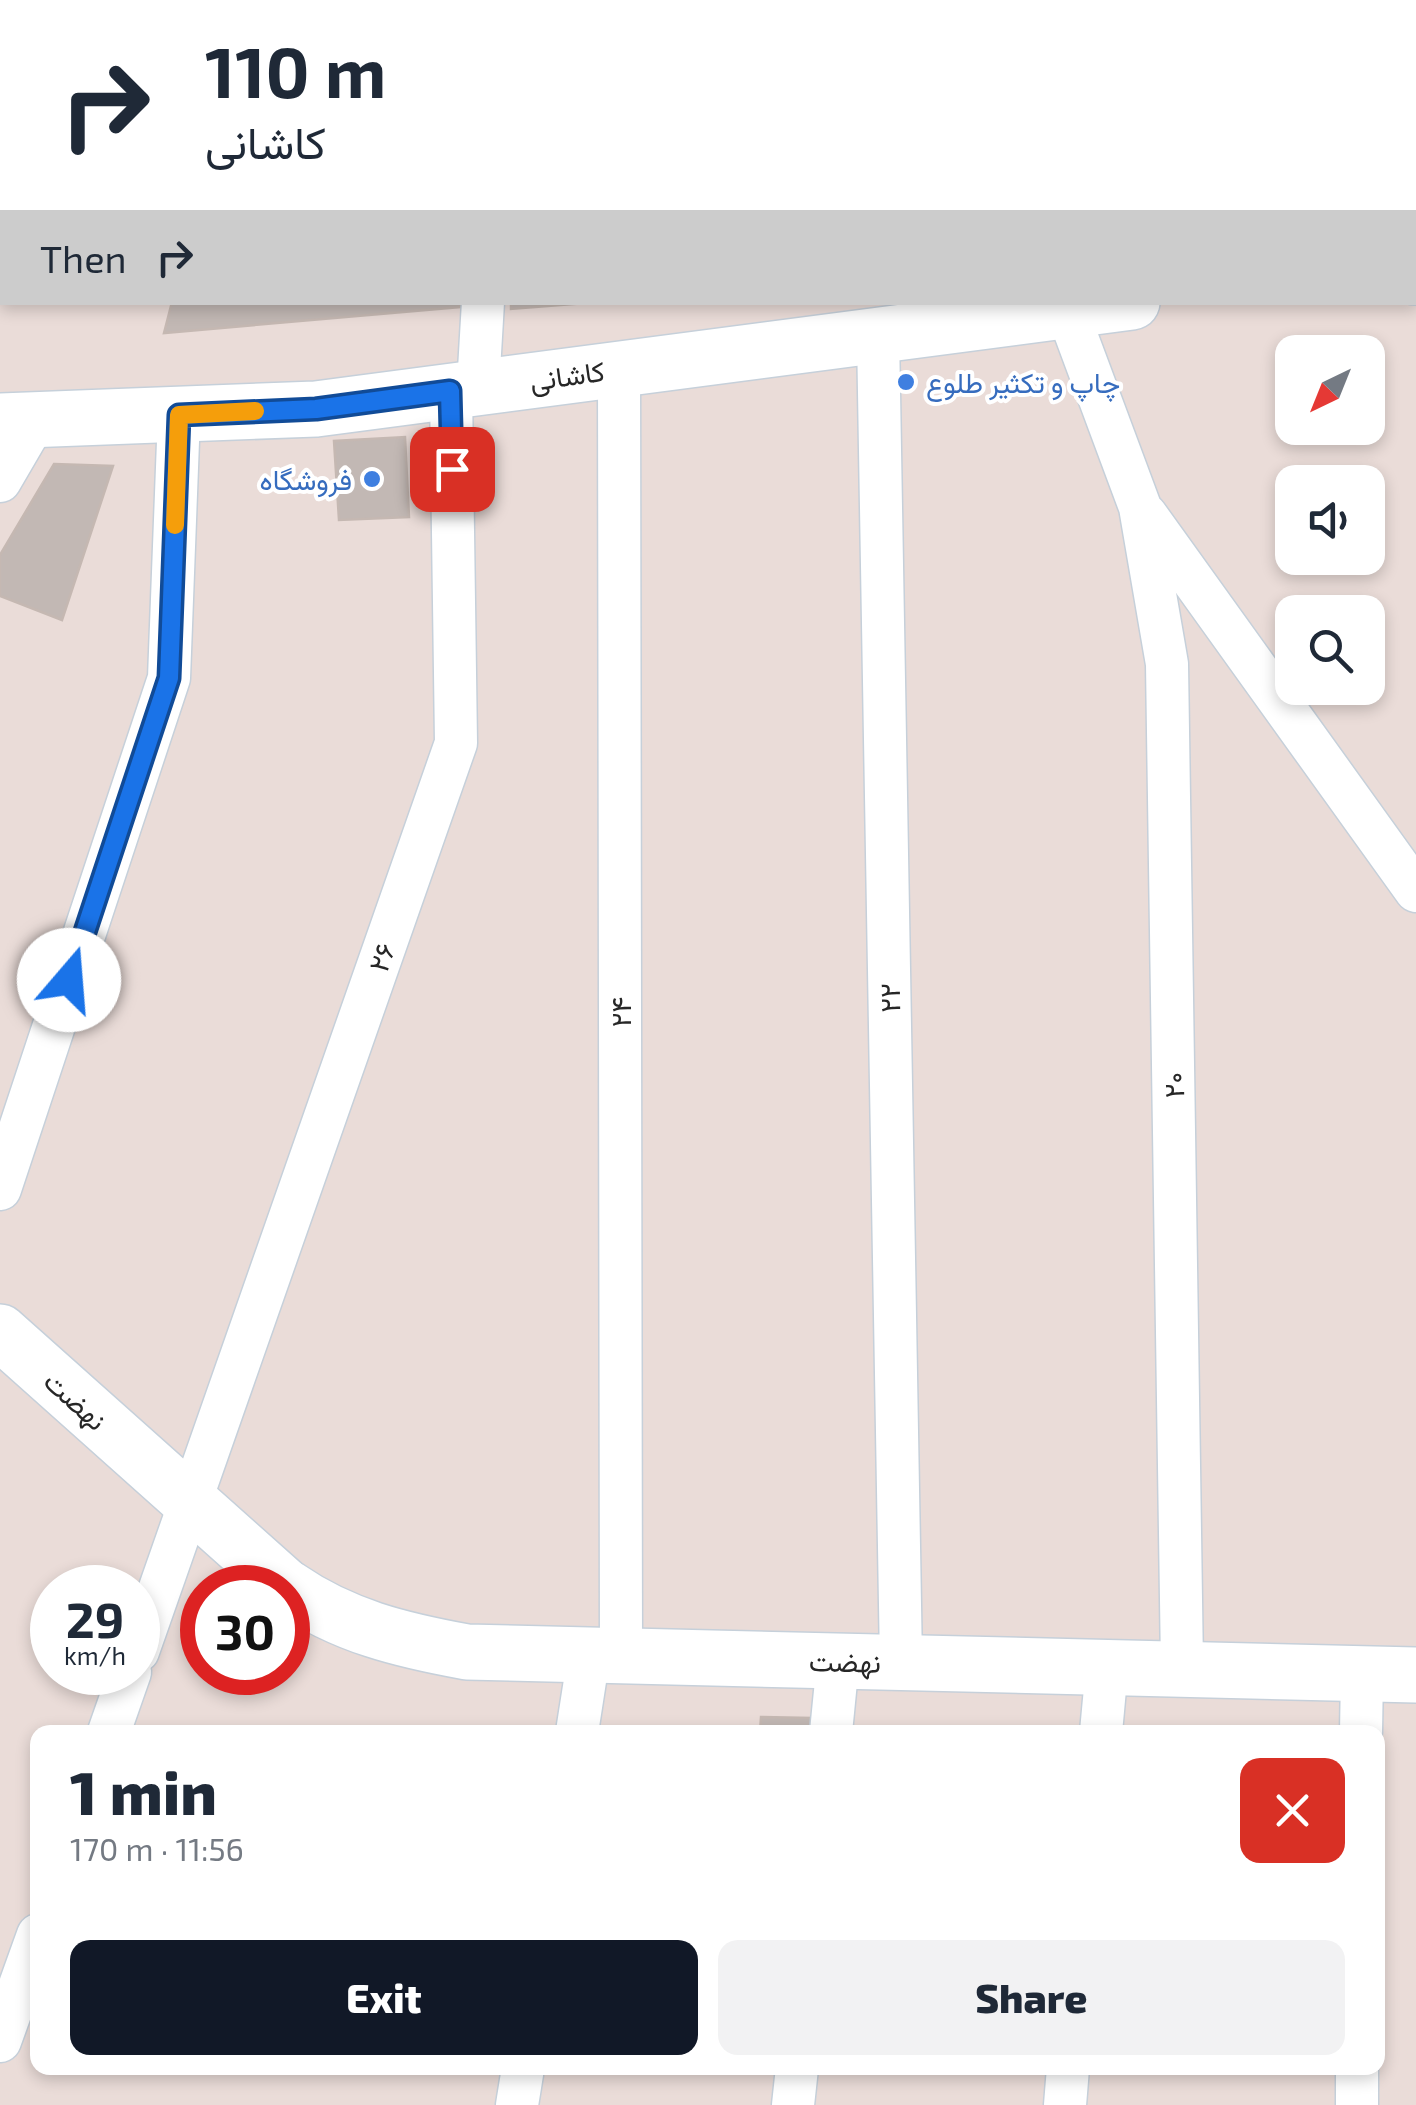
<!DOCTYPE html>
<html lang="en">
<head>
<meta charset="utf-8">
<style>
  :root { --surface:#fff; --page:#f2f2f3; --text:#1f2937; --muted:#747a83; --accent:#111827 }
  body { margin:0; font-family:"Exo 2",Vazirmatn,sans-serif; background:var(--page); color:var(--text); height:100vh; display:flex; flex-direction:column; font-size:38px; white-space:nowrap }
  * { box-sizing:border-box; margin:0 }
  p { font-size:32px; color:var(--muted) }
  .icon { flex:none; width:55px; height:55px; fill:none; stroke:currentColor; stroke-width:2; stroke-linecap:round; stroke-linejoin:round }
  .map { position:relative; flex:1; overflow:hidden }
  .panel { position:absolute; left:30px; top:1725px; width:1355px; height:350px; display:flex; flex-direction:column; background:var(--surface); border-radius:20px; box-shadow:0 5px 15px #0003 }
  .panel>* { flex:none }
  .hud { position:absolute; left:0px; top:0px; width:1418px; height:305px; box-shadow:0 5px 15px #0003; background:#fff; color:var(--text); overflow:hidden }
  .needle { width:65px; rotate:223deg }
  .controls { position:absolute; left:1275px; top:335px; display:grid; gap:20px }
  .controls a { display:grid; place-items:center; width:110px; height:110px; border-radius:20px; background:var(--surface); box-shadow:0 5px 15px #0003; font-size:50px }
  .speed { position:absolute; left:30px; top:1565px; display:flex; gap:20px; font-size:50px; font-weight:700; text-align:center }
  .speed>* { display:grid; place-content:center; width:130px; height:130px; border-radius:50%; background:var(--surface); box-shadow:0 5px 15px #0003; line-height:1 }
  .speed small { font-size:25px; font-weight:400 }
  .speed .limit { border:15px solid #d22; background:#fff; color:#111 }
  .pin { position:absolute; display:grid; place-items:center; width:85px; height:85px; color:#fff; margin:-42px; border-radius:20px; box-shadow:0 5px 15px #0006 }
  .me { position:absolute; width:110px; margin:-55px; rotate:18deg; stroke-linejoin:round; filter:drop-shadow(0 0 8px #0008) }
  .turn { display:flex; align-items:center; gap:35px; height:210px; padding:0 40px; font-size:45px }
  .turn .icon { width:130px; height:130px; stroke-width:2.5 }
  .turn b { display:block; font-size:70px; line-height:85px }
  .then { display:flex; align-items:center; height:95px; padding:0 40px; background:#0003; gap:20px; font-size:38px }
  .round { display:grid; place-items:center; flex:none; width:105px; height:105px; border-radius:20px; background:var(--page) }
  .head { display:flex; align-items:center; justify-content:space-between; height:170px; padding:0 40px }
  h1 { font-size:60px; font-weight:800; line-height:75px }
  .cta { display:flex; gap:20px; margin-top:auto; padding:20px 40px }
  .cta a { flex:1; height:115px; border-radius:20px; background:var(--accent); color:#fff; font-size:40px; font-weight:800; line-height:115px; text-align:center }
  .cta a+a { background:var(--page); color:var(--text) }
  .map>svg:first-child { display:block }
</style>
</head>
<body>
<div class="map">
<svg width="1416" height="2105" viewBox="0 0 1416 2105">
  <rect width="100%" height="100%" fill="#eadcd8"/>
  <g fill="#c2b8b4" stroke="#c5b8b2" stroke-width="2.5">
    <path d="M 172,302 L 460,302 L 460,307 L 164,333 Z"/>
    <path d="M 511,302 L 599,302 L 511,309 Z"/>
    <path d="M 405,437 L 409,517 L 339,520 L 334,441 Z"/>
    <path d="M 54,464 L 113,466 L 62,620 L 0,596 L 0,555 Z"/>
    <path d="M 761,1717 L 812,1718 L 812,1732 L 760,1732 Z"/>
  </g>
  <g fill="none" stroke-linecap="round" stroke-linejoin="round">
    <defs>
      <g id="street">
        <path d="M 33,0 L 38,2"/>
        <path d="M 854,0 L 855,2"/>
        <path d="M 496,2 L 497,0"/>
        <path d="M 1188,2 L 1189,0"/>
        <path d="M 1066,308 L 1140,507 L 1167,664 L 1182,1666"/>
        <path d="M 878,334 L 901,1662"/>
        <path d="M 619,368 L 621,1656"/>
        <path d="M 478,387 L 483,302"/>
        <path d="M 0,481 L 35,421"/>
        <path d="M 1146,515 L 1416,891"/>
        <path d="M 0,1189 L 169,678 L 179,415"/>
        <path d="M 138,1651 L 456,743 L 451,391"/>
        <path d="M 109,1732 L 130,1672"/>
        <path d="M 577,1732 L 589,1655"/>
        <path d="M 831,1732 L 838,1661"/>
        <path d="M 1101,1732 L 1107,1667"/>
        <path d="M 1361,1732 L 1362,1674"/>
        <path d="M 0,2041 L 38,1935"/>
        <path d="M 517,2105 L 523,2068"/>
        <path d="M 793,2105 L 797,2068"/>
        <path d="M 1065,2105 L 1068,2068"/>
        <path d="M 1357,2105 L 1357,2068"/>
      </g>
      <g id="secondary">
        <path d="M 1415,277 L 1416,277"/>
        <path d="M 0,421 L 316,409 L 1132,302"/>
        <path d="M 0,1332 L 287,1588"/>
        <path d="M 288,1588 C 343,1626 401,1640 467,1652 L 1416,1675"/>
      </g>
    </defs>
    <use href="#street" stroke="#c6d0da" stroke-width="45"/>
    <use href="#secondary" stroke="#c6d0da" stroke-width="58"/>
    <use href="#street" stroke="#fff" stroke-width="42"/>
    <use href="#secondary" stroke="#fff" stroke-width="55"/>
  </g>
  <g fill="none" stroke-linecap="round" stroke-linejoin="round">
    <defs>
      <path id="route" d="M 69,980 L 169,678 L 179,415 L 316,409 L 450,391 L 452,469"/>
    </defs>
    <use href="#route" stroke="#114b97" stroke-width="25"/>
    <use href="#route" stroke="#1a73e8" stroke-width="18"/>
    <path stroke="#f59e0b" stroke-width="18" d="M 175,525 L 179,415 L 255,411"/>
  </g>
  <g fill="#3f7fe0" stroke="#fff" stroke-width="4">
    <circle cx="906" cy="382" r="10"/>
    <circle cx="372" cy="479" r="10"/>
  </g>
  <g text-anchor="middle" dominant-baseline="central" stroke-width="8" stroke-linejoin="round" paint-order="stroke">
    <g font-size="28" fill="#272727" stroke="#fff">
      <text transform="translate(567 375) rotate(-8)">کاشانی</text>
      <text transform="translate(381 957) rotate(-71)">۲۶</text>
      <text transform="translate(889 998) rotate(-91)">۲۲</text>
      <text transform="translate(620 1012) rotate(-90)">۲۴</text>
      <text transform="translate(1173 1085) rotate(-91)">۲۰</text>
      <text transform="translate(76 1400) rotate(42)">نهضت</text>
      <text transform="translate(845 1661) rotate(1)">نهضت</text>
    </g>
    <g font-size="28" fill="#366cbe" stroke="#fff" text-anchor="start">
      <text x="926" y="382">چاپ و تکثیر طلوع</text>
      <text x="352" y="479" text-anchor="end">فروشگاه</text>
    </g>
  </g>
</svg>
<div class="controls">
<a><svg class="needle" viewBox="-14 -14 28 28"><path d="M0-13l5 13h-10z" fill="#e53935"/><path d="M0 13l5-13h-10z" fill="#747a83"/></svg></a>
<a><svg class="icon" aria-label="sound" viewBox="0 0 24 24"><path d="M4 9h4l5-4v14l-5-4H4zM17 9q2 3 0 6"/></svg></a>
<a><svg class="icon" aria-label="search" viewBox="0 0 24 24"><circle cx="10" cy="10" r="6"/><path d="M15 15l6 6"/></svg></a>
</div>
<div class="speed"><div>29<small>km/h</small></div><div class="limit">30</div></div>
<div class="pin" style="left:452px;top:469px;background:#d93025"><svg class="icon" aria-label="arrive" viewBox="0 0 24 24"><path d="M6 21V4h12l-3 4 3 4H6"/></svg></div>
<svg class="me" style="left:69px;top:980px" viewBox="-20 -20 40 40"><circle r="19" fill="#fff"/><path d="M0-13L10 11 0 6-10 11z" fill="#1a73e8"/></svg>
<div class="hud">
<div class="turn"><svg class="icon" aria-label="right" viewBox="0 0 24 24"><path d="M7 20v-9h11M14 6l5 5-5 5"/></svg><div><b>110 m</b>کاشانی</div></div>
<div class="then">Then<svg class="icon" aria-label="right" viewBox="0 0 24 24"><path d="M7 20v-9h11M14 6l5 5-5 5"/></svg></div>
</div>
<section class="panel">
<div class="head"><div><h1>1 min</h1><p>170 m · 11:56</p></div><a class="round" style="background:#d93025;color:#fff"><svg class="icon" aria-label="close" viewBox="0 0 24 24"><path d="M6 6l12 12M18 6L6 18"/></svg></a></div>
<div class="cta"><a>Exit</a><a>Share</a></div>
</section>
</div>
</body>
</html>
